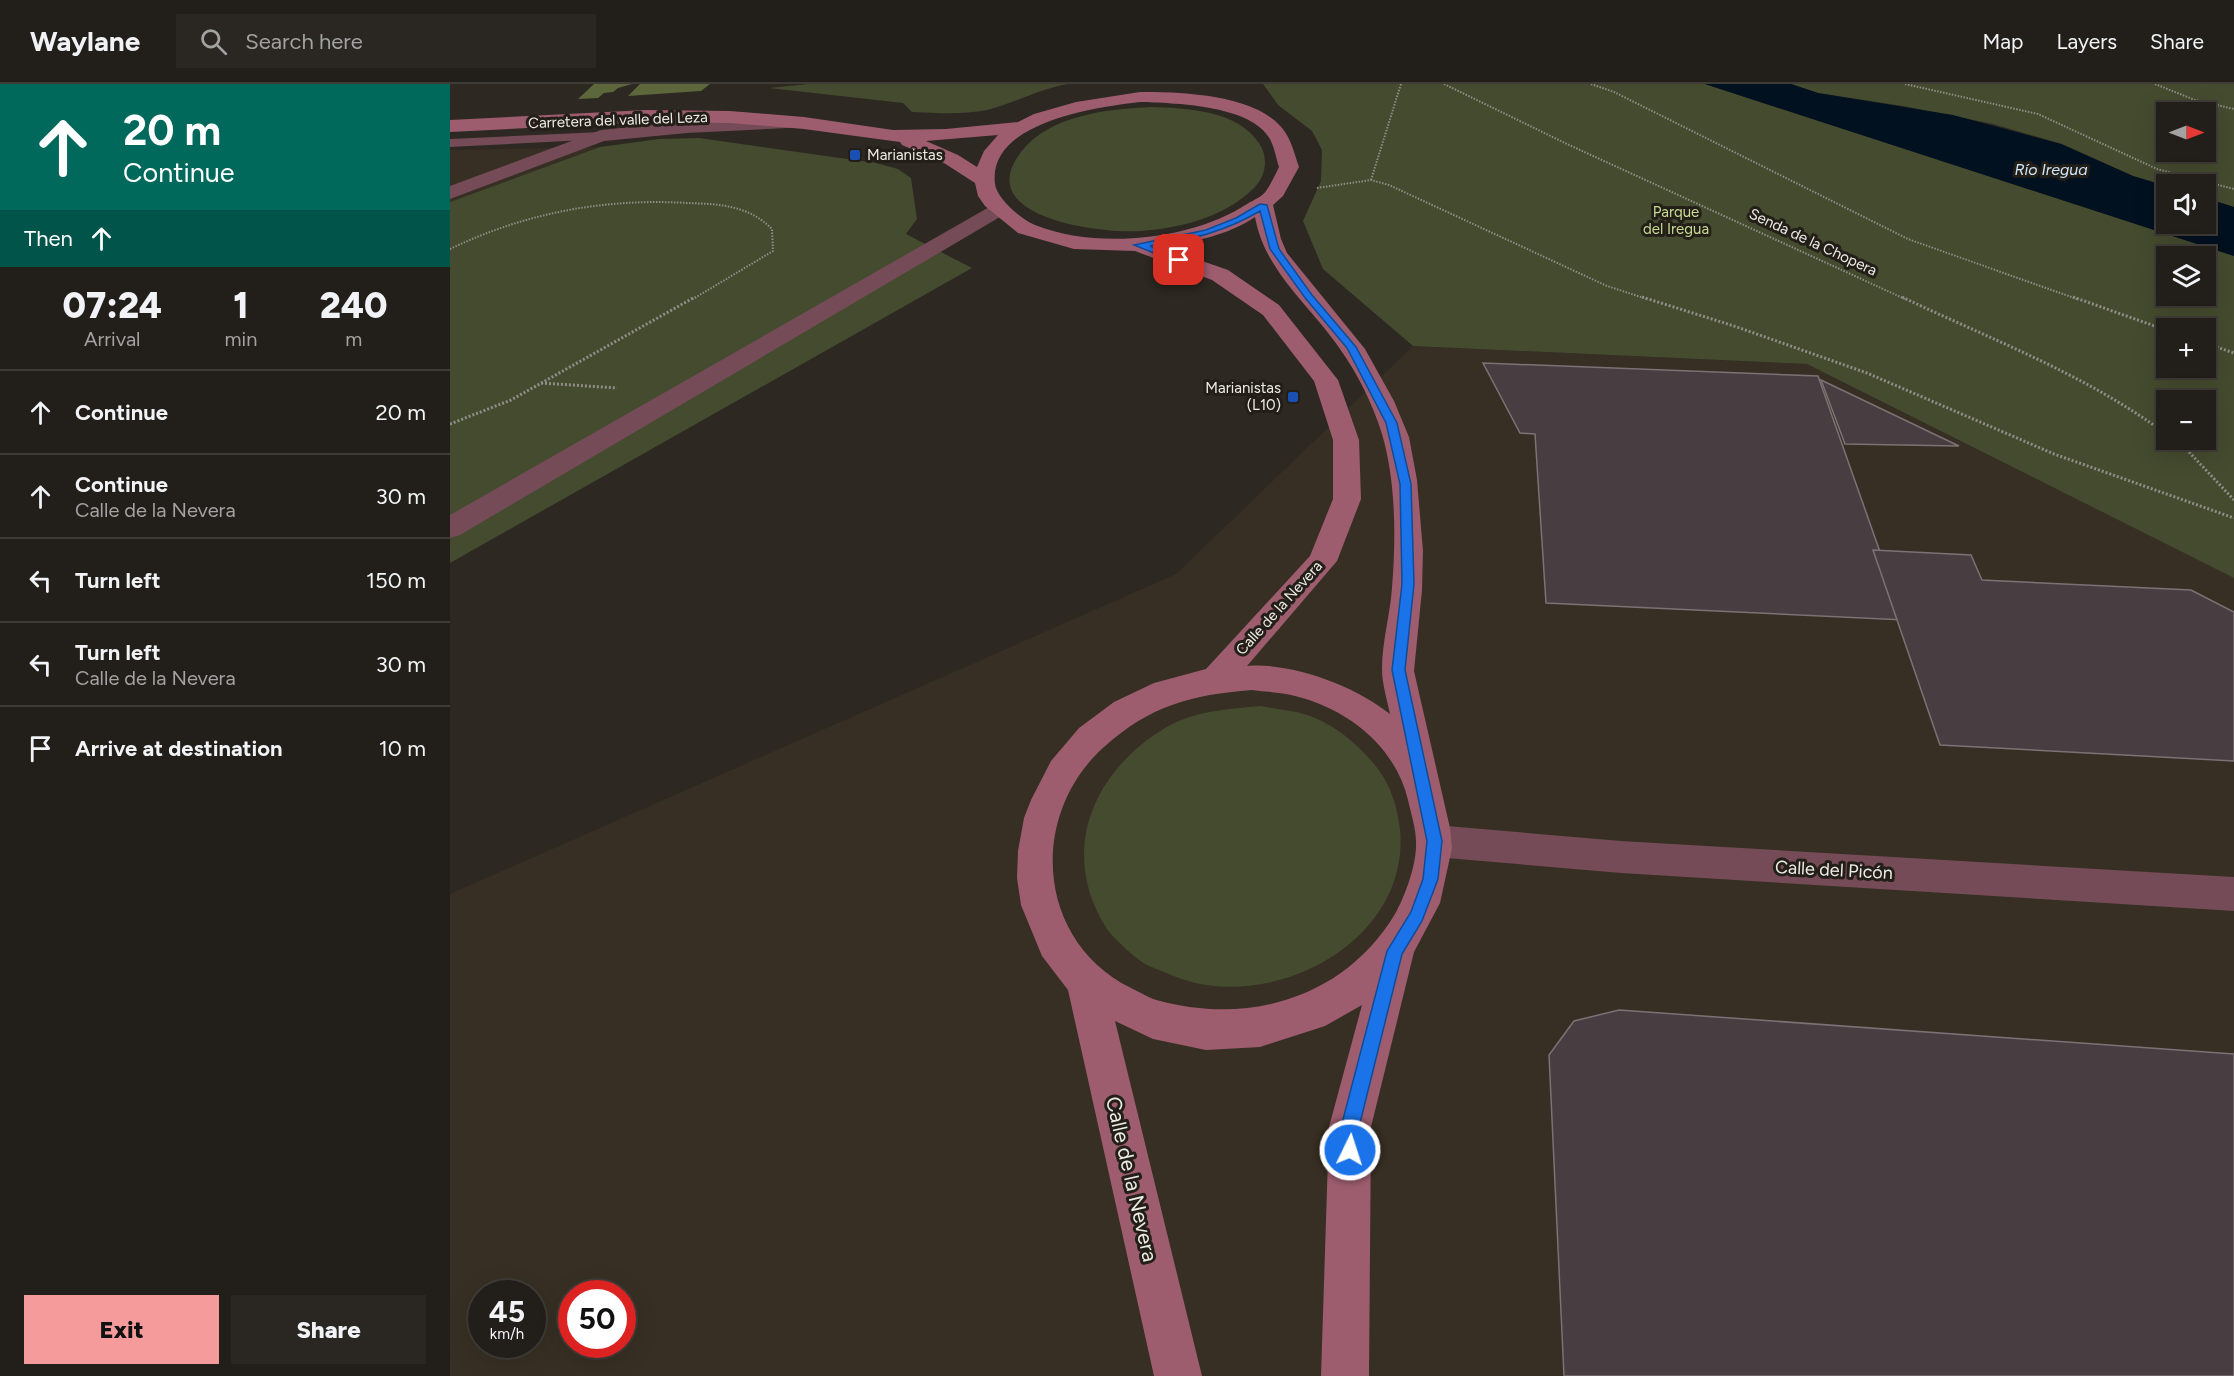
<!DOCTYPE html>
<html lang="en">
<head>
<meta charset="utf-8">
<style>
  :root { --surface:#221e19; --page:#2a2722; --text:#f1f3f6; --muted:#a2a2a2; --line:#3f3c38; --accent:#f59b9c }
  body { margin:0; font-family:Figtree,sans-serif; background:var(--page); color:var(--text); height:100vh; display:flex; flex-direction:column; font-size:22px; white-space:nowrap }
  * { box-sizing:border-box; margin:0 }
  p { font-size:20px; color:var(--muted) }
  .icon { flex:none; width:33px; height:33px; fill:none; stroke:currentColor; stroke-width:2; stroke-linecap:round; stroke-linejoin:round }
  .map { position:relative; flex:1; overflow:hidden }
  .drawer { display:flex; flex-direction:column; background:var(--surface); width:450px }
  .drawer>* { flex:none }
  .hud { background:#00695c; color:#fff; overflow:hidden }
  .needle { width:39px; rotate:90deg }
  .tools { position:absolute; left:1706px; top:18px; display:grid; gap:12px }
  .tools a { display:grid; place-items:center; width:60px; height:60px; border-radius:0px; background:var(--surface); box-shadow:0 6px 24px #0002,0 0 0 2px var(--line); font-size:30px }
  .speed { position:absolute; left:18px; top:1196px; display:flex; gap:12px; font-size:30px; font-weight:700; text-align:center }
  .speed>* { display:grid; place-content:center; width:78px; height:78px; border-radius:50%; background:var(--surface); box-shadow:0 6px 24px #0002,0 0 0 2px var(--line); line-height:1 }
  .speed small { font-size:15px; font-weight:400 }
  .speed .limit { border:9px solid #d22; background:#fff; color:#111 }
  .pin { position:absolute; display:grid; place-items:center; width:51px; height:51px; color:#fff; margin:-26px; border-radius:12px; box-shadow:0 3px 9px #0006 }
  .me { position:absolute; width:66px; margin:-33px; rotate:4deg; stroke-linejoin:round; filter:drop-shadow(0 0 4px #0008) }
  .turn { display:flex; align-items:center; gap:21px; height:126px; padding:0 24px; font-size:27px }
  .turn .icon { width:78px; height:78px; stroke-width:2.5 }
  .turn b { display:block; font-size:42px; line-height:51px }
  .then { display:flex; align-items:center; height:57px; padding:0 24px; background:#0003; gap:12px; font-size:22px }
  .eta { display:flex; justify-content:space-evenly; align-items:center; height:102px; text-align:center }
  .eta b { font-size:36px; font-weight:800; line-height:42px }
  .action { display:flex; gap:12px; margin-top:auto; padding:12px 24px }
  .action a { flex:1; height:69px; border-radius:0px; background:var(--accent); color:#111; font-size:24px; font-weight:800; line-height:69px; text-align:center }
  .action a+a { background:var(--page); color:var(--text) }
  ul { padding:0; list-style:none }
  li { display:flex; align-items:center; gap:18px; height:84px; padding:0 24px; border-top:2px solid var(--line) }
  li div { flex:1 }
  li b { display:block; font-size:22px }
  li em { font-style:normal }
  header { display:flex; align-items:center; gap:36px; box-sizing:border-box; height:84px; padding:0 30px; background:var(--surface); border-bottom:2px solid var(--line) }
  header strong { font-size:28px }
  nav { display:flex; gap:33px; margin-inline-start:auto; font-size:21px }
  .search { width:420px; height:54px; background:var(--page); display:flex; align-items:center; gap:15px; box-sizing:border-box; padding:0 21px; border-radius:0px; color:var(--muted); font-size:22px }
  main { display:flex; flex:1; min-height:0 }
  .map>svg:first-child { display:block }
</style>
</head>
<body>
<header>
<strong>Waylane</strong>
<div class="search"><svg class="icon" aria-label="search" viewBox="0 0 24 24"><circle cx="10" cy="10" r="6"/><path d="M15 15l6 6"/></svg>Search here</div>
<nav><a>Map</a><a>Layers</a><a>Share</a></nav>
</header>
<main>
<section class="drawer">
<div class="hud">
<div class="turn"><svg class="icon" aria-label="ahead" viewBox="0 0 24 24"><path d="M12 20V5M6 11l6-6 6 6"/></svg><div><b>20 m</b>Continue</div></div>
<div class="then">Then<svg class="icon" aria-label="ahead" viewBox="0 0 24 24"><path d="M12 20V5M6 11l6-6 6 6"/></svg></div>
</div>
<div class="eta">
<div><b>07:24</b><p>Arrival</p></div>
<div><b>1</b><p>min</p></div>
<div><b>240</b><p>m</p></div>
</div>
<ul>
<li><svg class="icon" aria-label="ahead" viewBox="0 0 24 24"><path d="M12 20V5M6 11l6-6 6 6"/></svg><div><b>Continue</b></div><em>20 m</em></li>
<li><svg class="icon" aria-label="ahead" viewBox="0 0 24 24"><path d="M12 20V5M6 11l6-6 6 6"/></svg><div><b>Continue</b><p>Calle de la Nevera</p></div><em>30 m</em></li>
<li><svg class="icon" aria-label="left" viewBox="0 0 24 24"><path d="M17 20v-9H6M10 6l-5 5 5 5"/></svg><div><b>Turn left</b></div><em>150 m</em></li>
<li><svg class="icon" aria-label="left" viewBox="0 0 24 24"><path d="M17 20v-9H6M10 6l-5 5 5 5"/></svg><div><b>Turn left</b><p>Calle de la Nevera</p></div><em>30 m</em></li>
<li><svg class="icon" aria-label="arrive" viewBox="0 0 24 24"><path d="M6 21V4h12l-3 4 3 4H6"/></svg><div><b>Arrive at destination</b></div><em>10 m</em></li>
</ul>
<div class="action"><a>Exit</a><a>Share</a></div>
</section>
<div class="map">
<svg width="1784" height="1292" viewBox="0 0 1784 1292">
  <rect width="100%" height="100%" fill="#2d2821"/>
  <g fill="#372f23" fill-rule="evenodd">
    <path d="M 150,63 L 82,88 L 0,118 L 0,66 Z"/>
    <path d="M 963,262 L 1357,280 L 1784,494 L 1784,1292 L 0,1292 L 0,810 L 726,490 ZM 32,1209 L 82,1209 L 82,1260 L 32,1260 ZM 122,1209 L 172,1209 L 172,1260 L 122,1260 Z"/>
  </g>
  <g fill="#444b2f" fill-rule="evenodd">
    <path d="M 358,0 L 618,0 C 589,5 565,19 537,26 C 512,31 487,29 462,28 L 453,19 L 319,4 Z"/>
    <path d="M 813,0 L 1255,0 L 1784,172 L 1784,494 L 1357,280 L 963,262 L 873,185 L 853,137 L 871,97 L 872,66 L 862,47 L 828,21 ZM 1716,172 L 1755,172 L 1755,212 L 1716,212 ZM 1716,244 L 1755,244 L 1755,284 L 1716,284 ZM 1716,316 L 1755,316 L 1755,356 L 1716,356 Z"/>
    <path d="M 1341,0 L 1784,0 L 1784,123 L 1755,114 L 1755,100 L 1716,100 L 1716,102 L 1683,92 L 1612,60 L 1543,40 L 1453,22 L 1368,9 ZM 1716,28 L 1755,28 L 1755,68 L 1716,68 Z"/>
    <path d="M 701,23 C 736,24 787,26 809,59 C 819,74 816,92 804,104 C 775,133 731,144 691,147 C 652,150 520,134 571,68 C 599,31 658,25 701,23 Z"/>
    <path d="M 249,54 L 426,79 L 448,85 L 461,94 L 467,135 L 456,150 L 522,184 L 0,479 L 0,118 L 150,63 L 209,55 Z"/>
    <path d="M 811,622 C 825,625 843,626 857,631 C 879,638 899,653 915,670 C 937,692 946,714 950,745 C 961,858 822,930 726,893 C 717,889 708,886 699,882 C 689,878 663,854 657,845 C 608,769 642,688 715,644 C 743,627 778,625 811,622 Z"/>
  </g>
  <g fill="#5c673b">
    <path d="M 144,0 L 182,0 L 168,4 L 163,8 L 154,9 L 148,14 L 128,15 Z"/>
    <path d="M 190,0 L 260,0 L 251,7 L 178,12 Z"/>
  </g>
  <path fill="#011120" d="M 1255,0 L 1341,0 L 1368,9 L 1503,31 L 1611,60 L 1683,92 L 1716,102 L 1716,140 L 1755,140 L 1755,114 L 1784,123 L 1784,172 Z"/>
  <g fill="#483e42" stroke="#7c7275" stroke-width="1.5">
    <path d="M 1033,279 L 1368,292 L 1454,536 L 1096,519 L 1085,350 L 1070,349 Z"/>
    <path d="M 1371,296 L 1509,362 L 1395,360 Z"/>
    <path d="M 1423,466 L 1521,471 L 1532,496 L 1741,506 L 1784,528 L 1784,677 L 1490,661 Z"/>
    <path d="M 1169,926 L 1784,970 L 1784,1292 L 1114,1292 L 1099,971 L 1124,937 Z"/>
  </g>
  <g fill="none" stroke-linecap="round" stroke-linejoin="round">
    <g stroke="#918d87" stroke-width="2" stroke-dasharray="1.5 1.5" stroke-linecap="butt">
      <path d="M 994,0 L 1117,60 L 1455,215"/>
      <path d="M 1141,0 L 1164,8 L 1458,155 L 1627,215"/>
      <path d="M 1455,0 L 1588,30 L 1707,85 L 1784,105"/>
      <path d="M 1705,0 L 1745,16 L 1784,25"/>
      <path d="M 921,96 L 951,0"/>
      <path d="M 867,104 L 921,96 L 939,101 L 1157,202 L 1197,215"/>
      <path d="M 0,165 C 75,129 154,114 237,119 C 269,120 298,121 322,145 L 323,167 L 243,215"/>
    </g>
    <g stroke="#918d87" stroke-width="3" stroke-dasharray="2 2" stroke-linecap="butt">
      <path d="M 1192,213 L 1287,243 L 1417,289 L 1604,370 L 1784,434"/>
      <path d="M 1452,213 C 1540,255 1637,291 1716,350"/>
      <path d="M 1623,213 L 1716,246"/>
      <path d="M 1755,259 L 1784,269"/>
      <path d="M 91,299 L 167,304"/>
      <path d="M 0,340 L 61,316 L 245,213"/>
      <path d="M 1723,356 L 1740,369 L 1784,416"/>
    </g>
    <path fill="#744b56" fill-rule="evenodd" d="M 151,48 L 156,49 L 158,52 L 156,55 L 0,63 L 0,55 Z"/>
    <g fill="#744b56" fill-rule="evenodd">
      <path d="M 350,33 L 357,35 L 359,39 L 357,43 L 237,49 L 154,57 L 0,115 L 0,102 L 151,46 L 237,37 Z"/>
      <path d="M 548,120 L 555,122 L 558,126 L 555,130 L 10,451 L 0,454 L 0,431 L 541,122 Z"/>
      <path d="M 985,741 L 1171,757 L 1784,793 L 1784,827 L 1171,789 L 985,773 L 972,768 L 967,757 L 972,746 Z"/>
    </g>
    <path fill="#9d5d6f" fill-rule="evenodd" d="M 690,8 C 731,8 810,10 835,48 C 842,58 845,72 849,83 L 833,112 L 823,121 L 831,155 L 837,169 L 915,265 L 944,317 L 959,353 L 967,396 L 973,467 L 972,506 L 964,587 L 1000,744 L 1002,764 L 990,819 L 964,868 L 921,1043 L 919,1292 L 871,1292 L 879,1043 L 912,921 L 875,942 L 810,963 L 756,966 L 703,955 L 665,937 L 752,1292 L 704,1292 L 618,906 L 592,872 L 571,821 L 567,794 L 568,767 L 574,734 L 581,716 L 601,677 L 629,644 L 664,618 L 704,599 L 756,585 L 860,472 L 883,415 L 883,356 L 864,297 L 813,231 L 762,196 L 685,167 L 624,165 L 568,149 L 535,122 L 528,112 L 525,99 L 494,79 L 452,61 L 450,58 L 354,45 L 280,39 L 196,38 L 0,48 L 0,36 L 196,26 L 280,27 L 354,33 L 443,46 L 496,45 L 568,38 L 584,30 L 626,18 ZM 690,18 C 724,19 797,21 818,52 C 824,60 826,74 829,83 C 825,91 821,100 816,107 C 812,113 803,116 797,120 C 742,156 647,166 585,141 C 572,136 547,115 545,100 C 537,38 647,23 690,18 ZM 548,51 L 534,67 L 527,83 L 508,71 L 476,57 ZM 805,133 C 815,188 860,221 890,265 C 908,290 923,321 932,350 C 946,398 946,454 942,504 C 940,531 932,558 932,585 C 932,600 937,615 940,630 C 905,602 842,578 797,582 L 887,477 L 911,415 L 909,356 L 888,296 L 829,221 L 778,186 L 712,163 C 743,158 779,151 805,133 ZM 802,606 C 816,608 831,608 845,612 C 898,625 945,662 958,716 C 961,730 966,744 966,758 C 967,780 955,812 945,830 C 895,913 801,941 710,917 C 700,915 690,908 681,904 C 586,857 578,731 654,663 C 701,621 741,611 802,606 Z"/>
  </g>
  <path fill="#1a73e8" stroke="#114b97" stroke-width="1.5" d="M 810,120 L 817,121 L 829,165 L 862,211 L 906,263 L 947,339 L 961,400 L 964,500 L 955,586 L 992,757 L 988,795 L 972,837 L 952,870 L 909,1043 L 908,1066 L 906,1072 L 900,1075 L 893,1072 L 891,1066 L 891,1043 L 937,867 L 961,828 L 973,795 L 977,757 L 942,586 L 952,500 L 950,400 L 936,339 L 897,264 L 856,215 L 820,165 L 810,127 C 776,147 740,157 700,162 L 733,174 L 733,178 L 726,178 L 684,161 L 756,146 L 786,134 Z"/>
  <g fill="#1a4fb4" stroke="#231f18" stroke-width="2">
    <rect x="399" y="65" width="12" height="12" rx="3"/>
    <rect x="837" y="307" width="12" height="12" rx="3"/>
  </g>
  <g text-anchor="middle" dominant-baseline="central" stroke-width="6" stroke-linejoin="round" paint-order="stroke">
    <g font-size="15" fill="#eeebe6" stroke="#231f18">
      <text transform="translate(168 36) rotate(-2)">Carretera del valle del Leza</text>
      <text transform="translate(1363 158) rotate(25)">Senda de la Chopera</text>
      <text transform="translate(829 524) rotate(-48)">Calle de la Nevera</text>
    </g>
    <g font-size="15" fill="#eeebe6" stroke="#231f18" text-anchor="start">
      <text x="417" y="71">Marianistas</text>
      <text x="831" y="304" text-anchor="end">Marianistas<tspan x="831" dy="17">(L10)</tspan></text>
    </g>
    <g font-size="15" fill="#c7da92" stroke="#231f18">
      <text x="1226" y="128">Parque<tspan x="1226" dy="17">del Iregua</tspan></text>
    </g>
    <g font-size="16" font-style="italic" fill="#cee7fb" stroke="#231f18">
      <text x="1601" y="85">Río Iregua</text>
    </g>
    <g font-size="18" fill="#eeebe6" stroke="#231f18">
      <text transform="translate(1384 786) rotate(3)">Calle del Picón</text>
    </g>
    <g font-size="21" fill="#eeebe6" stroke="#231f18">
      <text transform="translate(682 1095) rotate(77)">Calle de la Nevera</text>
    </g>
  </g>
</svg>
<div class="tools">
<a><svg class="needle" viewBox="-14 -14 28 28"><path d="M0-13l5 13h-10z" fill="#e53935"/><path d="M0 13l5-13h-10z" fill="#a2a2a2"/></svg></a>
<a><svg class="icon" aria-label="sound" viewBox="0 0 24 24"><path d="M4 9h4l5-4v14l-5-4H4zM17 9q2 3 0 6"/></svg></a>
<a><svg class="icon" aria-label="layers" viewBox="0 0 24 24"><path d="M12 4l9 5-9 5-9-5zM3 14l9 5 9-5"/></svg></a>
<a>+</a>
<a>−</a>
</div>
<div class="speed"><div>45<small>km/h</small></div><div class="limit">50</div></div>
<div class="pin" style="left:729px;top:176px;background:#d93025"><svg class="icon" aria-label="arrive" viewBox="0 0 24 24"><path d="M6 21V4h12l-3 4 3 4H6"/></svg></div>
<svg class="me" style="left:900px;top:1066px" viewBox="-20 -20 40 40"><circle r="17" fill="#1a73e8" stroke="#fff" stroke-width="3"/><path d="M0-11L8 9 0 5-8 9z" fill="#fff"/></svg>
</div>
</main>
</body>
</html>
